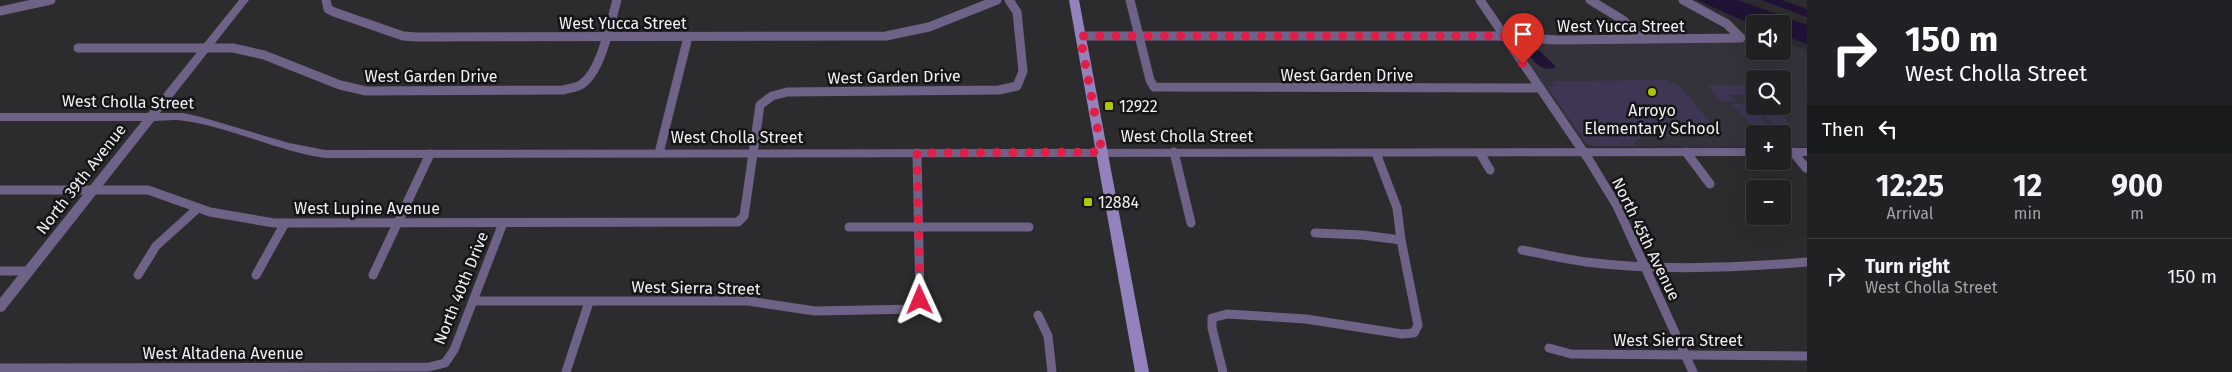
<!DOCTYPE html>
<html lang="en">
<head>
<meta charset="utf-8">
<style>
  :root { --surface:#212123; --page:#29292b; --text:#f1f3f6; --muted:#a2a3a6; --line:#3e3e41 }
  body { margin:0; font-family:"Fira Sans",sans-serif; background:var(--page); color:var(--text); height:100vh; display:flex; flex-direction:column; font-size:19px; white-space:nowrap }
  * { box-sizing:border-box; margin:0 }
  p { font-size:16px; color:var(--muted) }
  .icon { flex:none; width:28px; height:28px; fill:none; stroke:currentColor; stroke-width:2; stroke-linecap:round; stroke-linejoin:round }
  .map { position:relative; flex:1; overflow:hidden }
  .side { display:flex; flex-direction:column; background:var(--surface); width:425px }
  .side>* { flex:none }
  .guide { background:#202124; color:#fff; overflow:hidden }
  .fabs { position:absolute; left:1746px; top:15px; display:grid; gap:10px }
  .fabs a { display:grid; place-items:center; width:45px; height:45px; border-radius:5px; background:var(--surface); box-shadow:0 5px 20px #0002,0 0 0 1px var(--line); font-size:25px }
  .pin { position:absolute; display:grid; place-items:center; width:42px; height:42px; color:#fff; margin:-51px -21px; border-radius:50% 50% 50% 0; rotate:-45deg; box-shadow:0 0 5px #0007 }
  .pin .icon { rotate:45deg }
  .me { position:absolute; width:55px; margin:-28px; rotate:359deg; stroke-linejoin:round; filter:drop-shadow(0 0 4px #0008) }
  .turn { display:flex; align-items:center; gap:18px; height:105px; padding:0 15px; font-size:22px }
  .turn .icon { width:65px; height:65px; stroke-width:2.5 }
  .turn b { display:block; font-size:35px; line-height:42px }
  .then { display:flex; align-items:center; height:48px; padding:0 15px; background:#0003; gap:10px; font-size:19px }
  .eta { display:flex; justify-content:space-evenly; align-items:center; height:85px; text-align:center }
  .eta b { font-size:30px; font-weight:700; line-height:35px }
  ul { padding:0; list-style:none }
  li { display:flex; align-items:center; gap:15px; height:75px; padding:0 15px; border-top:1px solid var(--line) }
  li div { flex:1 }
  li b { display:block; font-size:19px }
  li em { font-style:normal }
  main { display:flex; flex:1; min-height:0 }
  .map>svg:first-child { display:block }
</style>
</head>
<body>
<main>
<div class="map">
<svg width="1807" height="372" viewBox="0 0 1807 372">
  <rect width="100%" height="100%" fill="#2c2c2f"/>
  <path fill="#34323b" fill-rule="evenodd" d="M 1750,39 L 1755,39 L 1755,51 L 1782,51 L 1783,41 L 1807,50 L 1807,147 L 1783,147 L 1782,134 L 1755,134 L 1755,147 L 1588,146 L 1582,142 L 1514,42 L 1749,42 L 1751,41 ZM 1755,79 L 1782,79 L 1782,106 L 1755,106 Z"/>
  <g fill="#3e3653">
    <path d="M 1668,80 L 1670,83 L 1677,83 L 1722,136 L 1643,136 L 1633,143 L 1635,146 L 1592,146 L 1586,143 L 1547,86 L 1555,86 L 1551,81 Z"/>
    <path d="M 1708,85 L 1746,85 L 1755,95 L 1729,95 L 1733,101 L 1721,101 Z"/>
    <path d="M 1732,104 L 1750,104 L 1767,124 L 1750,124 Z"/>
    <path d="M 1756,106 L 1773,106 L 1789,124 L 1772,124 Z"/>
  </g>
  <g fill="#1f1235">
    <path d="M 1697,0 L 1738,0 L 1807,25 L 1807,44 L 1783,35 L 1782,24 L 1755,24 L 1755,26 Z"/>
    <path d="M 1761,0 L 1782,0 L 1807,9 L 1807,17 Z"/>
    <path d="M 1531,50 L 1540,51 L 1556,67 C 1544,73 1534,63 1528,53 Z"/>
  </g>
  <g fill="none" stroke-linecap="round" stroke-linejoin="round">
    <g stroke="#6e6387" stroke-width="9">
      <path d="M 326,0 L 328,9 L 334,12 L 403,36 L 417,37 L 886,36 L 929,27 L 997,0"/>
      <path d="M 1130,0 L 1150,80 L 1154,87 L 1540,88"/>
      <path d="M 1480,0 L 1589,160 L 1617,206 L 1693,372"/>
      <path d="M 1590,0 L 1623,20 L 1642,39"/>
      <path d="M 0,11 L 51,0"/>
      <path d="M 1080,36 L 1496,36 L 1557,40 L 1741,38 L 1727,24 L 1683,0"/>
      <path d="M 78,48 L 233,48 L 264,55 L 340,85 L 366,91 L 563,90 C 569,88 577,88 582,84 C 602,70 610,23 617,0"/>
      <path d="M 1174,152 L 1191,223"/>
      <path d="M 1686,152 L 1710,184"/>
      <path d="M 1793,152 L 1806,168"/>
      <path d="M 659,153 L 688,37"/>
      <path d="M 1480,153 L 1490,170"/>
      <path d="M 0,190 L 148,190 L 210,212 L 274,223 L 738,222 L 744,216 L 760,105 L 772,96 L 787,92 L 999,90 L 1017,86 L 1023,71 L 1017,12 L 1009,0"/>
      <path d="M 849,227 L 1029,227"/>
      <path d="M 1315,233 L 1362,235 L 1401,240"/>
      <path d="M 1522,250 C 1543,254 1564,259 1586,262 C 1656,271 1736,268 1807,262"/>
      <path d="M 0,271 L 29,271"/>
      <path d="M 138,275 L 156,246 L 198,208"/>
      <path d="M 256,275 L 285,223"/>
      <path d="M 373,275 L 430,154"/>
      <path d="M 473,301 L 748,301 L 815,311 L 917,309 L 920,300 L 917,153"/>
      <path d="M 1038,315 L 1048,336 L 1052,372"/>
      <path d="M 1549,348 L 1571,354 L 1807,356"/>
      <path d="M 0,368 L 429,367 L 445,363 L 454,350 L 503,223"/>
      <path d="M 566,372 L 589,302"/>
      <path d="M 1223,372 L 1212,328 L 1212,318 L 1227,314 L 1306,319 L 1402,334 L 1414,333 L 1418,325 L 1401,240 L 1397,208 L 1376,153"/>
    </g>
    <g fill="#6e6387" fill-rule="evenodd">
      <path d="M 239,0 L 249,0 L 160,113 L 183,113 L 201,117 L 289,143 L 325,150 L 1755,148 L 1755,156 L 325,158 C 277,151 233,128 185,121 C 175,119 164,121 154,121 L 4,311 L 0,312 L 0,298 L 142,121 L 0,121 L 0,113 L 148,113 Z"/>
      <rect x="1782" y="148" width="25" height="8"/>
    </g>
    <path fill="#9382bb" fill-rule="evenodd" d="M 1069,0 L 1079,0 L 1149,372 L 1135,372 Z"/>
  </g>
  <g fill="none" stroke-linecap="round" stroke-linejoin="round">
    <path stroke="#e11d48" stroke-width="9" stroke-dasharray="0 16.2" d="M 920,300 L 917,153 L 1102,152 L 1080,36 L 1504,36 L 1523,64"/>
  </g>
  <g fill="#afc503" stroke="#151416" stroke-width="2">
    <circle cx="1652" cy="92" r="5"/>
    <rect x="1104" y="101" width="10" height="10" rx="2.5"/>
    <rect x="1083" y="197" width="10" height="10" rx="2.5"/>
  </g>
  <g text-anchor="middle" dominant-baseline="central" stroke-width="5" stroke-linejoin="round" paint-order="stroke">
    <g font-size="16" fill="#f1f1f3" stroke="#151416">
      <text x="623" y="23">West Yucca Street</text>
      <text x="1621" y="26">West Yucca Street</text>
      <text x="1347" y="75">West Garden Drive</text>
      <text x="431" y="76">West Garden Drive</text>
      <text transform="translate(894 77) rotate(-1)">West Garden Drive</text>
      <text transform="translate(128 102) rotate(1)">West Cholla Street</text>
      <text x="1187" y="136">West Cholla Street</text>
      <text x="737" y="137">West Cholla Street</text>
      <text transform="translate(81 179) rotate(-52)">North 39th Avenue</text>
      <text x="367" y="208">West Lupine Avenue</text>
      <text transform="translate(1646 239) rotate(64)">North 45th Avenue</text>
      <text transform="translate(461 288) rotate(-68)">North 40th Drive</text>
      <text transform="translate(696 288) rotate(1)">West Sierra Street</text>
      <text x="1678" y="340">West Sierra Street</text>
      <text x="223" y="353">West Altadena Avenue</text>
    </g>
    <g font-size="16" fill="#f1f1f3" stroke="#151416" text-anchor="start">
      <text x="1119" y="106">12922</text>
      <text x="1652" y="110" text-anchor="middle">Arroyo<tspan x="1652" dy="18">Elementary School</tspan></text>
      <text x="1098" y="202">12884</text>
    </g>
  </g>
</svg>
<div class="fabs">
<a><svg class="icon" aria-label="sound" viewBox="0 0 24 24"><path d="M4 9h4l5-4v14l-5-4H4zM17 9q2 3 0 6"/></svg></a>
<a><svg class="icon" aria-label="search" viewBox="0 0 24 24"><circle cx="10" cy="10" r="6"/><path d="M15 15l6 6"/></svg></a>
<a>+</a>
<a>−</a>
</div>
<div class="pin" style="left:1523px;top:64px;background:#d93025"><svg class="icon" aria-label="arrive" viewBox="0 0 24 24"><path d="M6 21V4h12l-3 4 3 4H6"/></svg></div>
<svg class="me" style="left:920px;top:300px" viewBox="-20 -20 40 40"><path d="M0-17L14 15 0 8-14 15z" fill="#e11d48" stroke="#fff" stroke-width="4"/></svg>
</div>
<section class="side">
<div class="guide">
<div class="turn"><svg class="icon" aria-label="right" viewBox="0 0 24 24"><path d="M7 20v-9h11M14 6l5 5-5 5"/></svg><div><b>150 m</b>West Cholla Street</div></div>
<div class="then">Then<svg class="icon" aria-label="left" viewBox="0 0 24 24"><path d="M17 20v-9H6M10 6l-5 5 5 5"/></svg></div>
</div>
<div class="eta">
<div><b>12:25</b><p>Arrival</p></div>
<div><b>12</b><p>min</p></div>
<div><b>900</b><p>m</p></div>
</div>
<ul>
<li><svg class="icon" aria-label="right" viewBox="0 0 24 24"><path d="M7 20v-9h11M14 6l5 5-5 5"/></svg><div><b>Turn right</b><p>West Cholla Street</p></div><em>150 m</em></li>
</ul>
</section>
</main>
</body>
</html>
